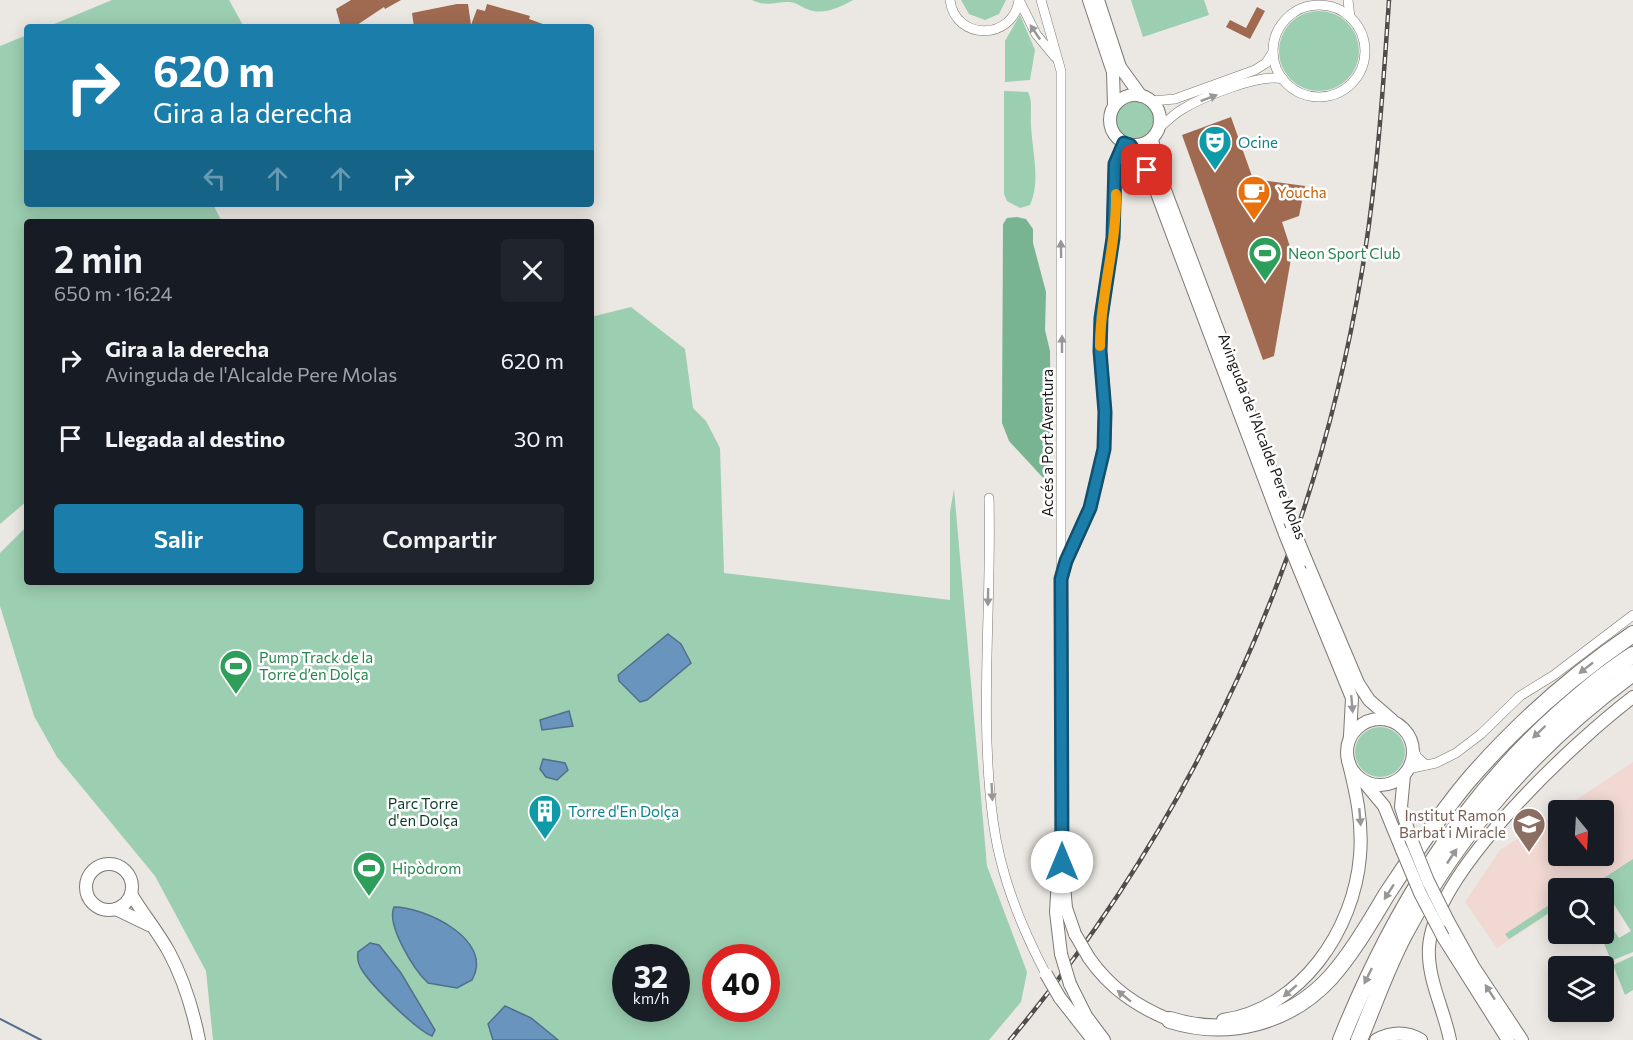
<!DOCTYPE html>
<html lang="es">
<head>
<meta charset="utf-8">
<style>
  :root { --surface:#171b24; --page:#20242c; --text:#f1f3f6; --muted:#9ea1a6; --accent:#1b7da9 }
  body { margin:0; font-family:Commissioner,sans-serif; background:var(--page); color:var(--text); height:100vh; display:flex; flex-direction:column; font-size:22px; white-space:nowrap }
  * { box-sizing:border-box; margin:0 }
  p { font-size:20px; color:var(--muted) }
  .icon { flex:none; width:33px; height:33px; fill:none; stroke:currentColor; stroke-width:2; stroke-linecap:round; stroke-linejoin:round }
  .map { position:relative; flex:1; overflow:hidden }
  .panel { position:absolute; left:24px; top:219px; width:570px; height:366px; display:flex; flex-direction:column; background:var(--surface); border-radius:6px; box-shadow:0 3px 15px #0003 }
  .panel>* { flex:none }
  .top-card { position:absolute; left:24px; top:24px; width:570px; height:183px; border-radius:6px; box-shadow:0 3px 15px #0003; background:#1b7da9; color:#fff; overflow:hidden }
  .needle { width:39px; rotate:162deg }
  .fabs { position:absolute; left:1548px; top:800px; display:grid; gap:12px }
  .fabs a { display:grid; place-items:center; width:66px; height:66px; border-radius:6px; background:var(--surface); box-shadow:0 3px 15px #0003; font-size:30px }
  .speed { position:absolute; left:612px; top:944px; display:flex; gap:12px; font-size:30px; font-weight:700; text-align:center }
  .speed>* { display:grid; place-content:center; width:78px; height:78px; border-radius:50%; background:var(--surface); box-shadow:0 3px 15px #0003; line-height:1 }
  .speed small { font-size:15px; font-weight:400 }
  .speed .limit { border:9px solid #d22; background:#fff; color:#111 }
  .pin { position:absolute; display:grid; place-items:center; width:51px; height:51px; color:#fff; margin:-26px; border-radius:12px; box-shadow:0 3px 9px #0006 }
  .me { position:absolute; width:66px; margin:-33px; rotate:0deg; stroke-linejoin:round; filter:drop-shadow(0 0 4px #0008) }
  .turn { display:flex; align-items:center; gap:21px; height:126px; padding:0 30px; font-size:27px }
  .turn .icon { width:78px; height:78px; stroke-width:2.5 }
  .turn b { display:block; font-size:42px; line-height:51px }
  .lanes { display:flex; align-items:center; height:57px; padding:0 30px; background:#0003; justify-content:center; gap:30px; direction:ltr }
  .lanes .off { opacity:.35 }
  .round { display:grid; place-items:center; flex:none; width:63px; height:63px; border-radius:6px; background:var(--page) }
  .overview { display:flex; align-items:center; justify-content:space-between; height:102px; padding:0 30px }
  h1 { font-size:36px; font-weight:600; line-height:45px }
  .button { display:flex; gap:12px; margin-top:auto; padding:12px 30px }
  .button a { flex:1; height:69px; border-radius:6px; background:var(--accent); color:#fff; font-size:24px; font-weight:600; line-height:69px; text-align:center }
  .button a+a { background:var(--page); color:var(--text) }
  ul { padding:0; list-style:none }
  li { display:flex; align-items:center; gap:18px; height:78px; padding:0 30px }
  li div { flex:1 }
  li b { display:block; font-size:22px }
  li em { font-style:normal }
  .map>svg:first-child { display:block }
</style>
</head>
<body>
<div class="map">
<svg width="1633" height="1040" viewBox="0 0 1633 1040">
  <rect width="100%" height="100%" fill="#ebe7e2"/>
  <path fill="#f1d8d2" d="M 1633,762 L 1633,859 L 1589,888 L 1558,888 L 1558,908 L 1497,948 L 1465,902 L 1500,850 L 1558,812 L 1558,855 L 1604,855 L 1604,810 L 1561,810 Z"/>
  <g fill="#9cceb1" fill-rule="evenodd">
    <path d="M 112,0 L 229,0 L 244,27 L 47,27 Z"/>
    <path d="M 752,0 L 853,0 C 840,7 823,16 807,9 C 801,7 796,2 789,2 C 774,2 767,7 752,0 Z"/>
    <path d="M 961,0 L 1006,0 L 999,14 L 985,20 L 969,14 Z"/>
    <path d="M 1131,0 L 1204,0 L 1209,15 L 1143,37 Z"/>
    <circle cx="1319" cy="51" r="40"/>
    <path d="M 1020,15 L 1035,50 L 1030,80 L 1005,82 L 1005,41 Z"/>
    <path d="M 27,35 L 27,204 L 213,204 L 222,222 L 27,222 L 27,501 L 0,524 L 0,46 Z"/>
    <path d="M 1004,91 L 1028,92 C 1033,102 1030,113 1031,125 C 1032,150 1041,181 1030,205 L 1020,208 L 1007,201 L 1004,194 Z"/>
    <circle cx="1135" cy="120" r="20"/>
    <path d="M 631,307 L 685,349 L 693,408 L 706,421 L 720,448 L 724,573 L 950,600 L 950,512 L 954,489 L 987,866 L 1027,972 L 1021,1002 L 989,1040 L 213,1040 L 206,971 L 155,876 L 57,757 L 34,716 L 0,606 L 0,553 L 27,526 L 27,582 L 591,582 L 591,317 ZM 626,957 L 676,957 L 676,1008 L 626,1008 ZM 716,957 L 766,957 L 766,1008 L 716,1008 Z"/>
    <circle cx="1380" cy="752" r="25"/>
    <path d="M 1633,859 L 1633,952 L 1611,961 L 1600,933 L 1604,933 L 1604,925 L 1608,922 L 1619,938 L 1631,931 L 1599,881 Z"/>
    <path d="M 1558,899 L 1558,907 L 1509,939 L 1505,934 Z"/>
    <path d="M 1633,956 L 1633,990 L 1625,995 L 1613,965 Z"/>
  </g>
  <path fill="#78b392" d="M 1017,217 L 1026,219 L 1033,229 L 1033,243 L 1046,292 L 1045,330 L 1050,351 L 1051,479 L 1046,481 L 1009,441 L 1002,423 L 1003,224 L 1007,218 Z"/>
  <g fill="#6994be" stroke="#516f8c" stroke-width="1.5">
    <path d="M 668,634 L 681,644 L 691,663 L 647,700 L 640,702 L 619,681 L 618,675 Z"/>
    <path d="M 569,711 L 573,726 L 542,730 L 540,720 Z"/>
    <path d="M 543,759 L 565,763 L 568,770 L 557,780 L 546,777 L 540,769 Z"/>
    <path d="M 394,907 C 425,907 495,940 472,980 L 457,988 L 428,983 C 414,970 386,925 394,907 Z"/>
    <path d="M 370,943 L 379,945 L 401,973 L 435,1030 L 432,1036 C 415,1029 372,986 362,970 C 358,964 357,959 358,952 Z"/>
    <path d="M 505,1006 L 531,1018 L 558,1040 L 493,1040 L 488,1024 Z"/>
  </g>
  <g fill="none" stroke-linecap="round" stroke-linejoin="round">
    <path stroke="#516f8c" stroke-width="2" d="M 0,1019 L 41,1040"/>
  </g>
  <g fill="#a06a51">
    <path d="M 351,0 L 401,0 L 385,9 L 384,7 L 354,27 L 341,27 L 336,9 Z"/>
    <path d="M 457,4 L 468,4 L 471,25 L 477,9 L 485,11 L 487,4 L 530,16 L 529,19 L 551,27 L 414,27 L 412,13 Z"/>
    <path d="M 1257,7 L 1265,11 L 1250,39 L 1226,27 L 1230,20 L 1246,28 Z"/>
    <path d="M 1231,117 L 1253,179 L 1305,186 L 1299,216 L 1282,222 L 1292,253 L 1274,356 L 1263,360 L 1182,135 Z"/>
  </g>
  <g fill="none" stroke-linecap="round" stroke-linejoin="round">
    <defs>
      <g id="street">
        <path d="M 950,0 C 955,41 1013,41 1019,0"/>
        <path d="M 1019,0 L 1036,34 L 1055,57"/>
        <path d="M 1041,0 L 1061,71 L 1061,568"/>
        <path d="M 1348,0 L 1350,17"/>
        <circle cx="1319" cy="51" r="46"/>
        <path d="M 1152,101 L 1175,99 L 1255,70 L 1266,63 L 1273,52"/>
        <path d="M 1159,128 C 1166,122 1173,115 1181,110 C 1202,97 1260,73 1283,79"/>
        <path d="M 989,498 C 992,605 979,714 993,820 C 1000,875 1021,927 1046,974"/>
        <path d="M 1413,749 L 1417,757 L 1426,765"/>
        <path d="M 1408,769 L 1436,763 L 1456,753 L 1481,734 L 1520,696 L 1554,675 L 1633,615"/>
      </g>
      <g id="secondary">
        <path d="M 1089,0 L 1113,72 L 1114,106"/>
        <path d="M 1098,0 L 1120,67 L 1141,96"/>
        <circle cx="1135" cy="120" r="25"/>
        <path d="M 1152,139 L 1160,177 L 1290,521"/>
        <path d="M 1130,145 L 1152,180 L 1285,534"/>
        <path d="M 1306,560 L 1358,683 L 1369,700 L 1392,720"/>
        <path d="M 1300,571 L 1352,698 L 1350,736"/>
        <circle cx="1380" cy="752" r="33"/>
        <path d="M 1404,775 L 1401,807 L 1410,836"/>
        <path d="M 1364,782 L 1384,806 L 1402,850"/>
        <circle cx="109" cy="887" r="23"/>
        <path d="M 1058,878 L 1056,912 L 1061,954"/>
        <path d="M 131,894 C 143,914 158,932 169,952 C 184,980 193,1010 199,1040"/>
        <path d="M 116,909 L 149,925"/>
        <path d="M 1448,921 L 1473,966 L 1522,1040"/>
        <path d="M 1075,934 L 1066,908 L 1062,862 L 1061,579 L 1066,561 L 1090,508 L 1104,449 L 1105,412 L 1100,351 L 1101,318 L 1113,238 L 1115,164 L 1124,143"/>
        <path d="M 1443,937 L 1508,1040"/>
        <path d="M 1089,958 C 1110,988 1136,1006 1170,1020 L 1176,1020"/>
        <path d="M 1070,984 L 1086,1016 L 1104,1040"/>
        <path d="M 1060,998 L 1093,1040"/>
        <path d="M 1223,1020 C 1301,1009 1354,930 1360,856 C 1363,822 1356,792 1348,760"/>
        <path d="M 1376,1040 C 1391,1032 1406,1031 1421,1040"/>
        <path d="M 1450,1040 C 1444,1009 1427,979 1429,947 C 1434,872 1574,742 1633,697"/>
      </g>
      <g id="highway">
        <path d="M 1170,1020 C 1228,1038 1289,1023 1331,977 C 1353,952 1370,922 1387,894 C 1412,856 1438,817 1467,782 C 1516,725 1571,676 1633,634"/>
        <path d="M 1341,1040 C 1391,916 1458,804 1558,714 C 1582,693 1606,672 1633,655"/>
        <path d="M 1359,1040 C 1374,1005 1386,969 1404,935 C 1459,831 1538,742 1633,673"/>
      </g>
    </defs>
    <use href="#street" stroke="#7c7873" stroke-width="10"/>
    <use href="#secondary" stroke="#7c7873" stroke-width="14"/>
    <use href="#highway" stroke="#7c7873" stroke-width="18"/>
    <use href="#street" stroke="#fff" stroke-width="9"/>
    <use href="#secondary" stroke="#fff" stroke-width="12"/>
    <use href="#highway" stroke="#fff" stroke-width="16"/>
    <defs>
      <path id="rail" d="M 1010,1040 C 1194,820 1315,554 1362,271 C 1377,181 1383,90 1389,0"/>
    </defs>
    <use href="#rail" stroke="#504e4b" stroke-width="4.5"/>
    <use href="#rail" stroke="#fff" stroke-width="2" stroke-dasharray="7" stroke-linecap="butt"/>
    <defs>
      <g id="secondary-bridge">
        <path d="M 1290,521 L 1306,560"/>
        <path d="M 1285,534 L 1300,571"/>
        <path d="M 1410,836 L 1428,881 L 1448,921"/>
        <path d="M 1402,850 L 1420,893 L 1443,937"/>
        <path d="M 1075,934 L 1089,958"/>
        <path d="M 1061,954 L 1070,984"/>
        <path d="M 1046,974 L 1060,998"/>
      </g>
    </defs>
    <use href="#secondary-bridge" stroke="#7c7873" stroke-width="14" stroke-linecap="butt"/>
    <use href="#secondary-bridge" stroke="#fff" stroke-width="12"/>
  </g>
  <defs><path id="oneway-solid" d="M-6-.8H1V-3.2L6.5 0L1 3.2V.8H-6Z" transform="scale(1.5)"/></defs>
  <g fill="#989796">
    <use href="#oneway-solid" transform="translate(1035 32) rotate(-124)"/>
    <use href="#oneway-solid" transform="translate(1209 98) rotate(-21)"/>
    <use href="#oneway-solid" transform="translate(1061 249) rotate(-91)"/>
    <use href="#oneway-solid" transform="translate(1062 344) rotate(-90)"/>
    <use href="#oneway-solid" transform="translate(988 597) rotate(91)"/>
    <use href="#oneway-solid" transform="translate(1586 668) rotate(142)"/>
    <use href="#oneway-solid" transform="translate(1352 704) rotate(85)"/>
    <use href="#oneway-solid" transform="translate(1539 732) rotate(136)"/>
    <use href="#oneway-solid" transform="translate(992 792) rotate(87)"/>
    <use href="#oneway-solid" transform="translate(1360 817) rotate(85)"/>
    <use href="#oneway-solid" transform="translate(1452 856) rotate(-56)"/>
    <use href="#oneway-solid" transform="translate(1389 892) rotate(123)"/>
    <use href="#oneway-solid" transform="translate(1368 976) rotate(116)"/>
    <use href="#oneway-solid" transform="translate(1290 991) rotate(139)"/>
    <use href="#oneway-solid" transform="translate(1490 992) rotate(-123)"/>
    <use href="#oneway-solid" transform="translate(1124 996) rotate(-141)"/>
  </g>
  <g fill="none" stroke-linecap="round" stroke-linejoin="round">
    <defs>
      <path id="route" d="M 1062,862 L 1061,579 L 1066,561 L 1090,508 L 1104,449 L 1105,412 L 1100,351 L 1101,318 L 1113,238 L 1115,164 L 1124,143 L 1130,145 L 1147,170"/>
    </defs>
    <use href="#route" stroke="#12516e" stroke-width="15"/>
    <use href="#route" stroke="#1b7da9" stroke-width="10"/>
    <path stroke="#f59e0b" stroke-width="10" d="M 1100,346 C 1100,295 1117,245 1116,194"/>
  </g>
  <defs>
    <symbol id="theatre-pin" viewBox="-11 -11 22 30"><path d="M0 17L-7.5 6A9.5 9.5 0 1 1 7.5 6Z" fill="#0f9aa8" stroke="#fff"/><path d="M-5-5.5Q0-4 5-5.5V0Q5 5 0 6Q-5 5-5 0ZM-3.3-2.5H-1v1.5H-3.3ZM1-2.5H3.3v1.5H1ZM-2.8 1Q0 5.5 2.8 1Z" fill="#fff"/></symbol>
    <symbol id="cafe-pin" viewBox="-11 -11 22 30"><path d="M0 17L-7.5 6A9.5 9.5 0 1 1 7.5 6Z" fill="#e8710a" stroke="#fff"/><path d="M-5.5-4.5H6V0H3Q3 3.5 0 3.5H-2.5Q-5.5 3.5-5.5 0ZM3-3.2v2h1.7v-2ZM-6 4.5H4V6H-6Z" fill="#fff"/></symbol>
    <symbol id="stadium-pin" viewBox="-11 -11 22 30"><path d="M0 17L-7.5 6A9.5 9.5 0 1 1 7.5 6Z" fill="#2e9e5b" stroke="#fff"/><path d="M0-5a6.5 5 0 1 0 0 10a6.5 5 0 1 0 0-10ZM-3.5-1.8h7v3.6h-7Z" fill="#fff"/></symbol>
    <symbol id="building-pin" viewBox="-11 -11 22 30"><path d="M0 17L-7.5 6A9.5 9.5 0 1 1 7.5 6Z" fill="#0f9aa8" stroke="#fff"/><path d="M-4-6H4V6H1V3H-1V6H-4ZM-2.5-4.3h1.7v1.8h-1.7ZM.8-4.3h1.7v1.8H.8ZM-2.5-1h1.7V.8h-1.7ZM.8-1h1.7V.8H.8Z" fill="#fff"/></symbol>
    <symbol id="school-pin" viewBox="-11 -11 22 30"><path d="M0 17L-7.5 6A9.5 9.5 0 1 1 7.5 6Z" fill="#8d6e63" stroke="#fff"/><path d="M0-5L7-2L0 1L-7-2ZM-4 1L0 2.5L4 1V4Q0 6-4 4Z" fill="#fff"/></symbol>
  </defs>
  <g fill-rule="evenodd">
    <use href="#theatre-pin" x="1196" y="123" width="38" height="52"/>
    <use href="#cafe-pin" x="1235" y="173" width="38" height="52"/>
    <use href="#stadium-pin" x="1246" y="234" width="38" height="52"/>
    <use href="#stadium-pin" x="217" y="647" width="38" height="52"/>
    <use href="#building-pin" x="526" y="792" width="38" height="52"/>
    <use href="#school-pin" x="1510" y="805" width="38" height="52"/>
    <use href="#stadium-pin" x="350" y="849" width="38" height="52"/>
  </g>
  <g text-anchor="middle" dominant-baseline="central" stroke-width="5" stroke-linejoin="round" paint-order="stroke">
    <g font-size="15" fill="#0d838f" stroke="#fff" text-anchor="start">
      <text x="1238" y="142">Ocine</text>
      <text x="568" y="811">Torre d'En Dolça</text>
    </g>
    <g font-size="15" fill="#c56008" stroke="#fff" text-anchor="start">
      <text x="1277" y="192">Youcha</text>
    </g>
    <g font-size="15" fill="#27864d" stroke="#fff" text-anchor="start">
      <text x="1288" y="253">Neon Sport Club</text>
      <text x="259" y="657">Pump Track de la<tspan x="259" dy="17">Torre d’en Dolça</tspan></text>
      <text x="392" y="868">Hipòdrom</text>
    </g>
    <g font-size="15" fill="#191816" stroke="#fff">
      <text transform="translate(1263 436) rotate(69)">Avinguda de l'Alcalde Pere Molas</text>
      <text transform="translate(1047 443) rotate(-90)">Accés a Port Aventura</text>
    </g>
    <g font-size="15" fill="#0a3c25" stroke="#fff">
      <text x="423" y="803">Parc Torre<tspan x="423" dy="17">d'en Dolça</tspan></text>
    </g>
    <g font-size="15" fill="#785e54" stroke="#fff" text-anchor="end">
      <text x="1506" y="815">Institut Ramon<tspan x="1506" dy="17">Barbat i Miracle</tspan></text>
    </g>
  </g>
</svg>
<div class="fabs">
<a><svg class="needle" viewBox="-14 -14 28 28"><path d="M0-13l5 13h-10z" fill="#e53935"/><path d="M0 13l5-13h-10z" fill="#9ea1a6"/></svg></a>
<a><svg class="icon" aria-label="search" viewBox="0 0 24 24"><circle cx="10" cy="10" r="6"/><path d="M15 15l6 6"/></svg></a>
<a><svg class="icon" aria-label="layers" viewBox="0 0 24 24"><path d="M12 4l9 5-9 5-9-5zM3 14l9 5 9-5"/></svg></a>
</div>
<div class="speed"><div>32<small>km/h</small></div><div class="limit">40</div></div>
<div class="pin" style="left:1147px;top:170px;background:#d93025"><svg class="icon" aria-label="arrive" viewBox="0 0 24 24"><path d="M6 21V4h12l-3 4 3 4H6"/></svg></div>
<svg class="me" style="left:1062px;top:862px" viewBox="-20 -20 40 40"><circle r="19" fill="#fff"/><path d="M0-13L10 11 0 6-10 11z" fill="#1b7da9"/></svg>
<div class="top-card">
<div class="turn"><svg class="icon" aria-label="right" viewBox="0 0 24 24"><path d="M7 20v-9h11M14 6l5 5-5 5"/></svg><div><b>620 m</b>Gira a la derecha</div></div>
<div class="lanes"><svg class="icon off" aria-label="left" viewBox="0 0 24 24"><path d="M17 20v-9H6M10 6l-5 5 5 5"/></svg><svg class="icon off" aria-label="ahead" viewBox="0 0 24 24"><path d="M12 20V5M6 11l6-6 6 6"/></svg><svg class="icon off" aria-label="ahead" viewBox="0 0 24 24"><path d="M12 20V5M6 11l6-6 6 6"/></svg><svg class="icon" aria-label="right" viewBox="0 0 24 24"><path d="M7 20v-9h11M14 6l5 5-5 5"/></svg></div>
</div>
<section class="panel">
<div class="overview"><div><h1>2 min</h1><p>650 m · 16:24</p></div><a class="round"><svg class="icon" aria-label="close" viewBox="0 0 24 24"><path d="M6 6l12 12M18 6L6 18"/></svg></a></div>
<ul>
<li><svg class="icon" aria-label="right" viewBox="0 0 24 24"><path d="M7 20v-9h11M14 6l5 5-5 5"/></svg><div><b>Gira a la derecha</b><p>Avinguda de l'Alcalde Pere Molas</p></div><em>620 m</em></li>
<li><svg class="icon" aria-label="arrive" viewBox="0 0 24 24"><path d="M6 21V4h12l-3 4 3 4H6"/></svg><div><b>Llegada al destino</b></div><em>30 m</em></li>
</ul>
<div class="button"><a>Salir</a><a>Compartir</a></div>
</section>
</div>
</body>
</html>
